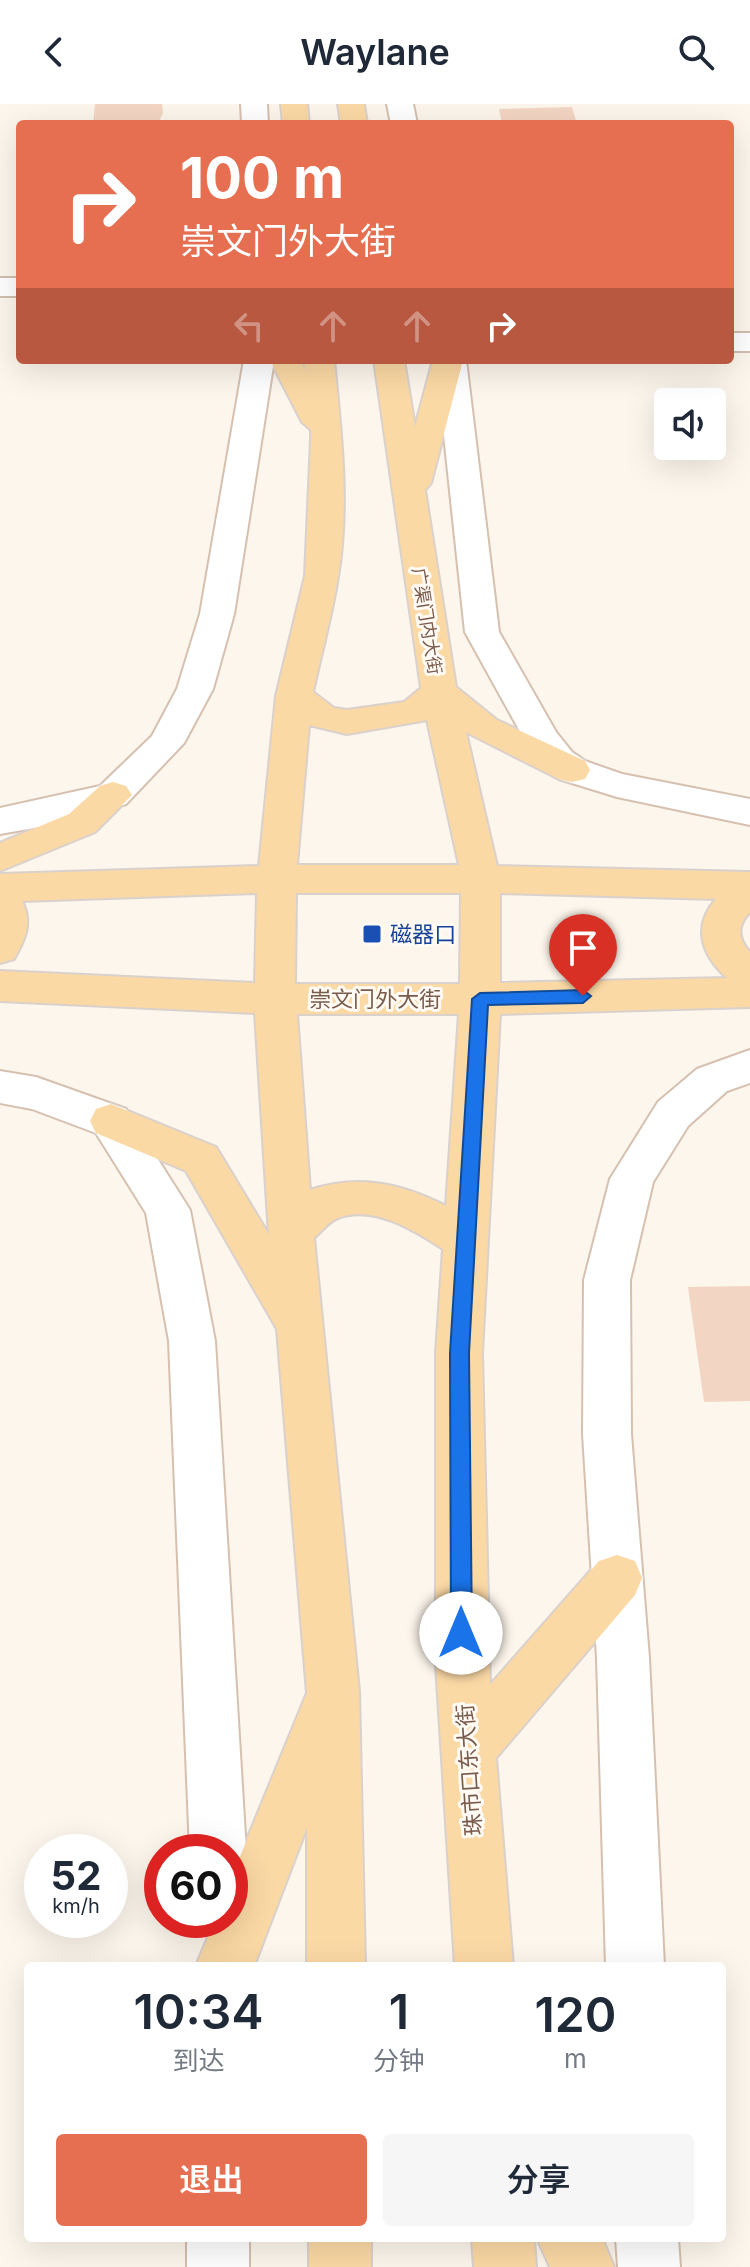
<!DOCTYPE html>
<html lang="zh">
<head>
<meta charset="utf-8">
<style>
  :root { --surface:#fff; --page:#f6f6f7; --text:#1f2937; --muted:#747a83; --accent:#e76f51 }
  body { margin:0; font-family:Inter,"Noto Sans SC",sans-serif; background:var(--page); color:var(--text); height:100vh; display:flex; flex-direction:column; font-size:30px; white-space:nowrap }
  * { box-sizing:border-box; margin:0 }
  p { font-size:26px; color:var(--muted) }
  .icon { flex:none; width:44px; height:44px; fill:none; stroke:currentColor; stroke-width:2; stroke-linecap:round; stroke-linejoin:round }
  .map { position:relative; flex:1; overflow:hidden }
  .details { position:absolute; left:24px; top:1858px; width:702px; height:280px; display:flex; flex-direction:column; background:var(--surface); border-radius:8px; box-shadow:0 8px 32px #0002 }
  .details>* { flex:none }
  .guide { position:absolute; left:16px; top:16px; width:718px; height:244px; border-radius:8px; box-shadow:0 8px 32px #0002; background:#e76f51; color:#fff; overflow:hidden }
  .buttons { position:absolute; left:654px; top:284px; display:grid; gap:16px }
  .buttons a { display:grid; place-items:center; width:72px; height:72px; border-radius:8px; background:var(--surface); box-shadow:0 8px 32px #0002; font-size:40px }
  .speed { position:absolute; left:24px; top:1730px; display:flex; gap:16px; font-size:40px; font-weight:700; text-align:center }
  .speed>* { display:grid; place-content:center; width:104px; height:104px; border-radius:50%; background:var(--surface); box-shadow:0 8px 32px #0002; line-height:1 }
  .speed small { font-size:20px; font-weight:400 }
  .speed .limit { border:12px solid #d22; background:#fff; color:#111 }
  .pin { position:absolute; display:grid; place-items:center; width:68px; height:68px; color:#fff; margin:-82px -34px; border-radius:50% 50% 50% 0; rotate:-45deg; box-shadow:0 0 8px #0007 }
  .pin .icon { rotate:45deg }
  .me { position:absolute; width:88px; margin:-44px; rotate:0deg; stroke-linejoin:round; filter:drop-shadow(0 0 6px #0008) }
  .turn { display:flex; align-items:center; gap:28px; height:168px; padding:0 32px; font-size:36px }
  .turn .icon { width:104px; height:104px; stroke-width:2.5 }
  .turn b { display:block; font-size:56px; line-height:68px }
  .lanes { display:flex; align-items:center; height:76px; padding:0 32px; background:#0003; justify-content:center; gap:40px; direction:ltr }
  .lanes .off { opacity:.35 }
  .eta { display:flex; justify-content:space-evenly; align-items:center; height:136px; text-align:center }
  .eta b { font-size:48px; font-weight:600; line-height:56px }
  .button { display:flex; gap:16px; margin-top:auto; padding:16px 32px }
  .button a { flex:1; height:92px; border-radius:8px; background:var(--accent); color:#fff; font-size:32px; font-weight:600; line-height:92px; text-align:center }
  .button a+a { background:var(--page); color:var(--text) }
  header { display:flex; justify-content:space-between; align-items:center; height:104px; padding:0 32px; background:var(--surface); font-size:36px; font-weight:600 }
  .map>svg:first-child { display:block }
</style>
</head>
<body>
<header><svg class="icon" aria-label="back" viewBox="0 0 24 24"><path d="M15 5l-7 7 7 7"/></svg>Waylane<svg class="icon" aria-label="search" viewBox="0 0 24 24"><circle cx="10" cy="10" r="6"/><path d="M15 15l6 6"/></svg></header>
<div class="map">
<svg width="750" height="2163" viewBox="0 0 750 2163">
  <rect width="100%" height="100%" fill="#fdf6ec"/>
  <g fill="#f3d5c3">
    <path d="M 95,0 L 162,0 L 163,9 L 158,20 L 93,20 Z"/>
    <path d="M 572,3 L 577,20 L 502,20 L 499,5 Z"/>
    <path d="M 750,1182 L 750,1297 L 704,1298 L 688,1183 Z"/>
  </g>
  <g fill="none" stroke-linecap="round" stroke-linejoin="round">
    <defs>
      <g id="street">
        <rect x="0" y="174" width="20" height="18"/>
        <rect x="730" y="229" width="20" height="18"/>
      </g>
      <g id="secondary">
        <path d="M 241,0 L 267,0 L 268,20 L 242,20 Z"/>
        <path d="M 387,0 L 413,0 L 417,20 L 391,20 Z"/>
        <path d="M 244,256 L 274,256 L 234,510 L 213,585 L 184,639 L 126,700 L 45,722 L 0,730 L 0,704 L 100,682 L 152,632 L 177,585 L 200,510 Z"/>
        <path d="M 436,256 L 466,256 L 499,528 L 556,628 L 572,648 L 585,657 L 622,670 L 750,695 L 750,721 L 617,693 L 559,675 L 546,666 L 528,642 L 465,528 Z"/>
        <path d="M 750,946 L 750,979 L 727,987 L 688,1022 L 653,1078 L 630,1176 L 631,1330 L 649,1554 L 664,1862 L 606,1862 L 597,1554 L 583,1330 L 584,1176 L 610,1075 L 658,998 L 697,965 Z"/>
        <path d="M 0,967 L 36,973 L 126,1005 L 190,1106 L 215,1237 L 246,1748 L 238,1768 L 230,1771 L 230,1748 L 190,1748 L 169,1237 L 146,1109 L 96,1029 L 32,1005 L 0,999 Z"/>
        <rect x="187" y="2134" width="62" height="29"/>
        <path d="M 616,2134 L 678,2134 L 680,2163 L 618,2163 Z"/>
      </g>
      <g id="primary">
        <path d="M 281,0 L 307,0 L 309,20 L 283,20 Z"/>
        <path d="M 338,0 L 364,0 L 367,20 L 341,20 Z"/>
        <path d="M 270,256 L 300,256 L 305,266 L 304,256 L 334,256 C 341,326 350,402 338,473 C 332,512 321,550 313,588 L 334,604 L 347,606 L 404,598 L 421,584 L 374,256 L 404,256 L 415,323 L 433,256 L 463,256 L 431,379 L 425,386 L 456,583 L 497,616 L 585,657 L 590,666 L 585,675 L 572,678 L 559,675 L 466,628 L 497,762 L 750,768 L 750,808 C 737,821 737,834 750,848 L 750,903 L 500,910 L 482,1249 L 490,1581 L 599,1457 L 617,1451 L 635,1457 L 642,1474 L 635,1491 L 496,1654 L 513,1862 L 455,1862 L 436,1560 L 436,1249 L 443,1145 C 415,1127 373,1100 338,1114 C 329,1117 321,1128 314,1134 L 359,1587 L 365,1862 L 307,1862 L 307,1723 L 254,1862 L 196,1862 L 215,1816 L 230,1816 L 230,1777 L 307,1589 L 277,1225 L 186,1067 L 96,1029 L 90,1017 L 96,1005 L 111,1000 L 216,1043 L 269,1131 L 255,909 L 0,897 L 0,867 L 255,879 L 257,789 L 22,797 C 33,819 25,836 14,855 L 0,859 L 0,770 L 259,762 L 276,592 L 305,472 L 311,336 L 311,326 L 302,318 ZM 427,616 L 459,761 L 297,761 L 309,621 L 347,630 ZM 296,789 L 461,789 L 460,880 L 295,880 ZM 500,789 L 716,795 C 692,822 701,851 727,874 L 500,879 ZM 297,910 L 459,910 L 446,1102 C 401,1079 358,1070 310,1086 Z"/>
        <path d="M 113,678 L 126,682 L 132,691 L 95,728 L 0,767 L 0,739 L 69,710 L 100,682 Z"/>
        <rect x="309" y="2134" width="62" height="29"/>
        <path d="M 472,2134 L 534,2134 L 536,2163 L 474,2163 Z"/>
        <path d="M 537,2134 L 602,2134 L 614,2163 L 550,2163 Z"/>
      </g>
    </defs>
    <use href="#street" stroke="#d1beb0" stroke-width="4"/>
    <use href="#secondary" stroke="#d6c0b0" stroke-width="4"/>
    <use href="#primary" stroke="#dad1cd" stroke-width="4"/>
    <use href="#street" fill="#fff" fill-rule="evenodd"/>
    <use href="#secondary" fill="#fff" fill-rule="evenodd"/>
    <use href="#primary" fill="#fbd9a5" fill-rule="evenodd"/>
  </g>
  <path fill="#1a73e8" stroke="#114b97" stroke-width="2" d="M 583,886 L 591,892 L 583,899 L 488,901 L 469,1249 L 472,1529 L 469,1536 L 461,1539 L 454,1536 L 451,1529 L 450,1249 L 472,895 L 480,889 Z"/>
  <rect fill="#1a4fb4" stroke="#fffaf3" stroke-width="3" x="362" y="820" width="20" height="20" rx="4"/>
  <g text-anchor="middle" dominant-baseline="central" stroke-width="6" stroke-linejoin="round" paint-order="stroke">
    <g font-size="18" fill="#7a5c4d" stroke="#fffaf3">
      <text transform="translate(427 517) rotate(81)">广渠门内大街</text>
    </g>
    <g font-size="22" fill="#164399" stroke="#fffaf3" text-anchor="start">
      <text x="390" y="830">磁器口</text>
    </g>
    <g font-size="22" fill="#7a5c4d" stroke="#fffaf3">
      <text x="375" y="895">崇文门外大街</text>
      <text transform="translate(469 1666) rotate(-94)">珠市口东大街</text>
    </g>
  </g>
</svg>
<div class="buttons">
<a><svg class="icon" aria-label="sound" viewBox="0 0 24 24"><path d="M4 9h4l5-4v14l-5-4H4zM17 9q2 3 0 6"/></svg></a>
</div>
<div class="speed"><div>52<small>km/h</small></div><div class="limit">60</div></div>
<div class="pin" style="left:583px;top:892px;background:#d93025"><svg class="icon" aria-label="arrive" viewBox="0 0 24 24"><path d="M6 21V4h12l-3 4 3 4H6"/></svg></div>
<svg class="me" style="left:461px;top:1529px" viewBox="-20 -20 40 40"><circle r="19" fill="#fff"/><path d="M0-13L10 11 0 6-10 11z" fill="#1a73e8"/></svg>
<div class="guide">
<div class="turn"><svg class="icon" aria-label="right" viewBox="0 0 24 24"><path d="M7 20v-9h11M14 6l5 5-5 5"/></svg><div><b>100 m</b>崇文门外大街</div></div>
<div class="lanes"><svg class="icon off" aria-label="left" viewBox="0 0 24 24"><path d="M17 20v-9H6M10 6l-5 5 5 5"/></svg><svg class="icon off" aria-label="ahead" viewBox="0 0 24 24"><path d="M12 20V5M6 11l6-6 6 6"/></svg><svg class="icon off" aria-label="ahead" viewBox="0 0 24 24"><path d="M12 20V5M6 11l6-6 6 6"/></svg><svg class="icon" aria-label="right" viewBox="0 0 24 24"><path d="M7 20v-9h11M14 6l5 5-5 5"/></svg></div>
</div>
<section class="details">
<div class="eta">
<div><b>10:34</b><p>到达</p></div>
<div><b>1</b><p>分钟</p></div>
<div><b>120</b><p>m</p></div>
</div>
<div class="button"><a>退出</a><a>分享</a></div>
</section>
</div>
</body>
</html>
